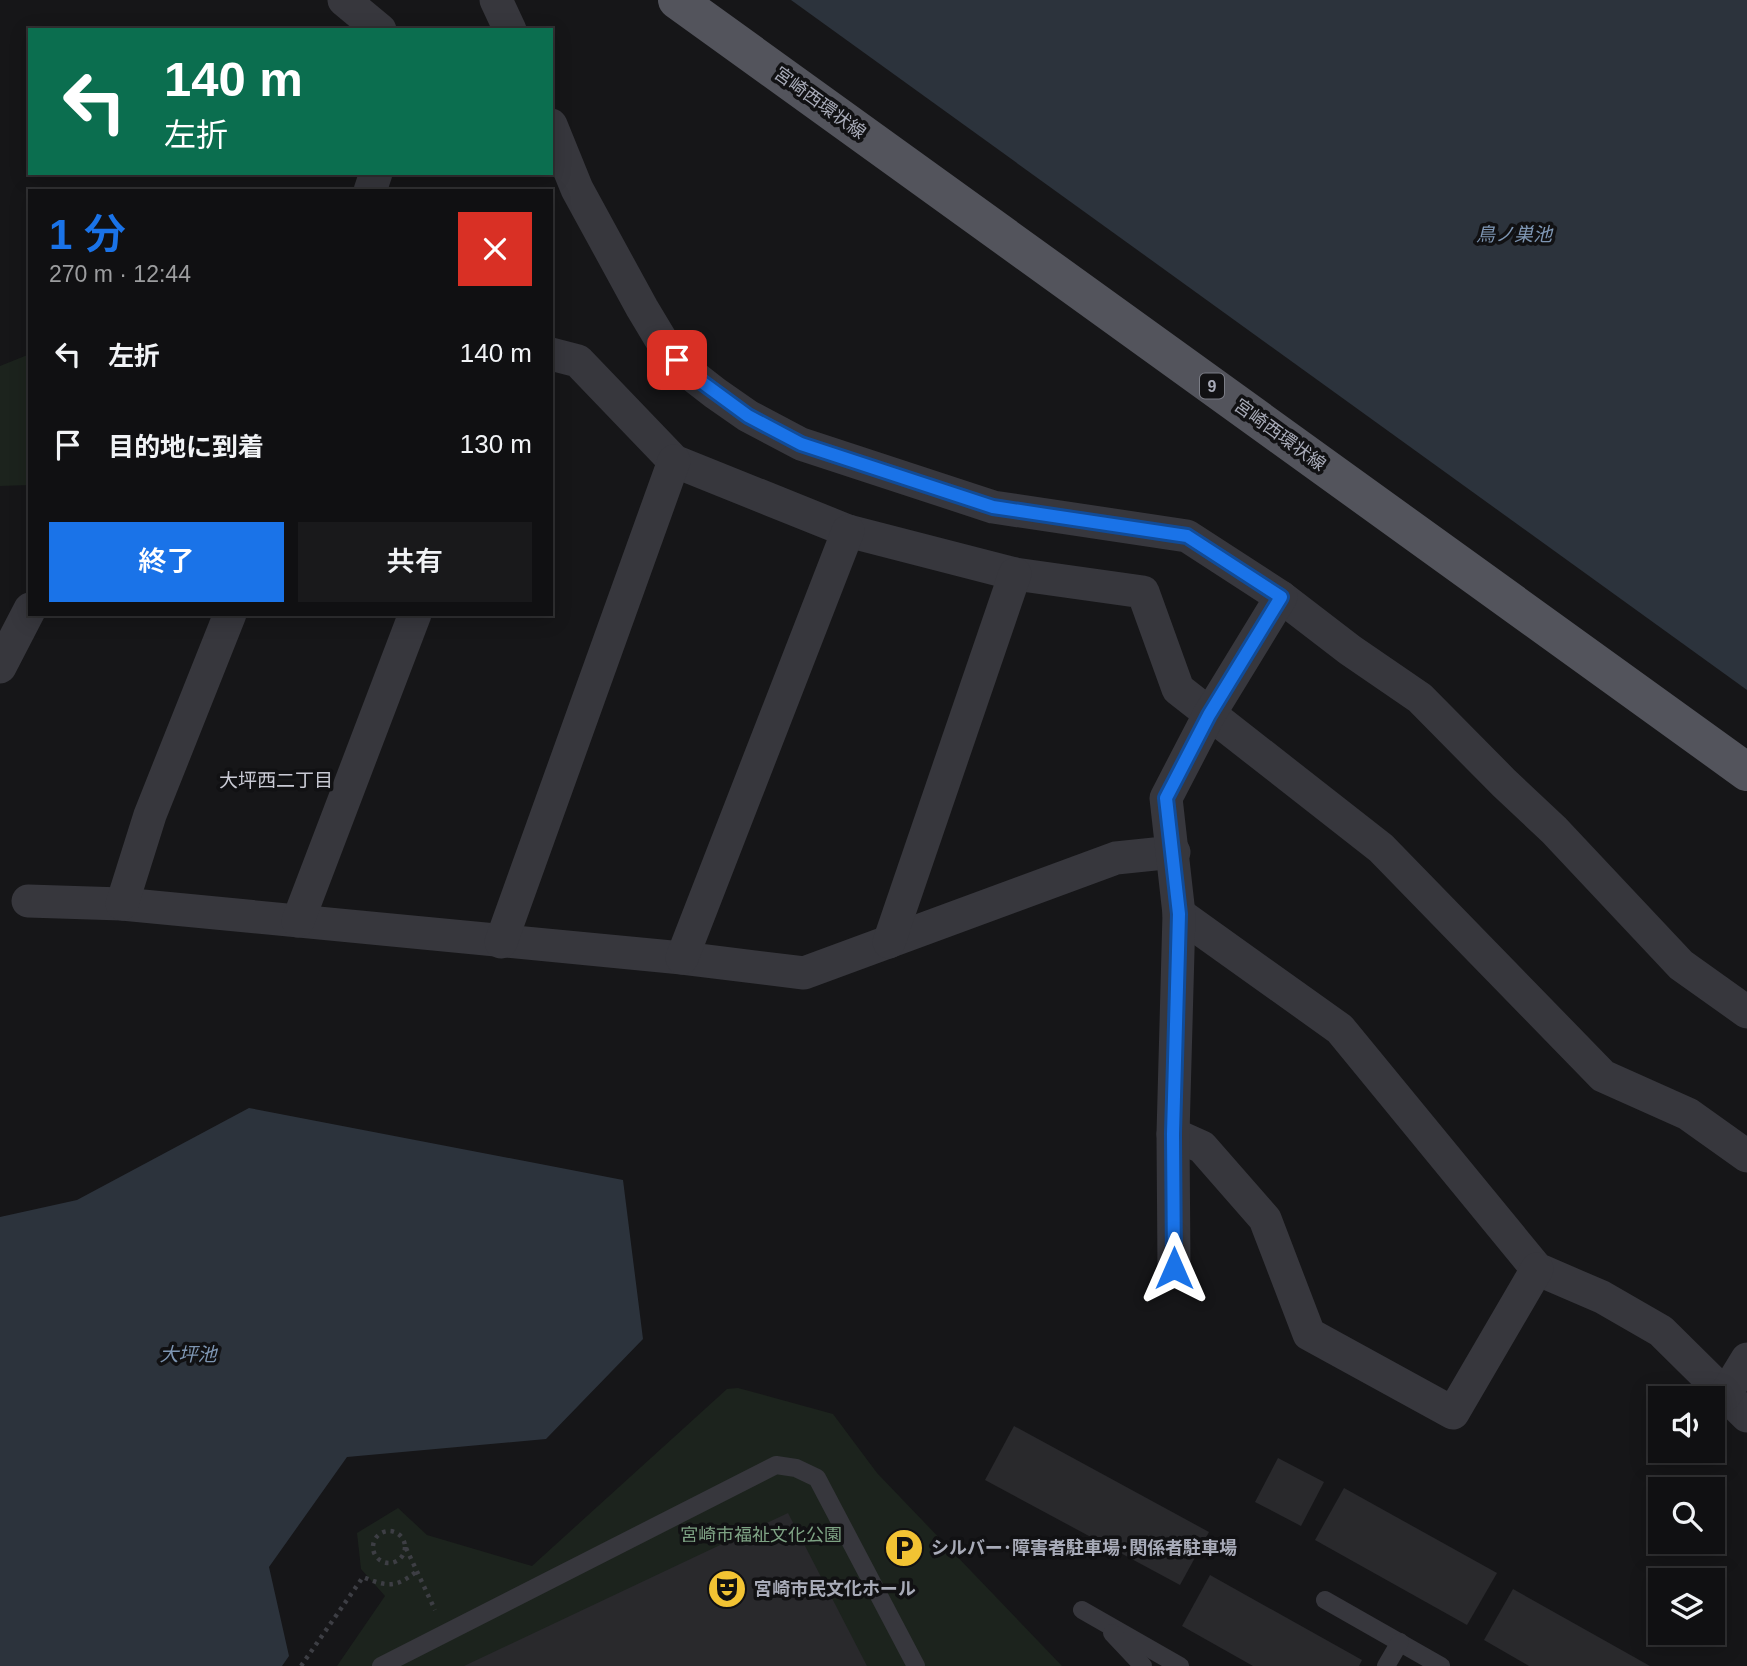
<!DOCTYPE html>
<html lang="ja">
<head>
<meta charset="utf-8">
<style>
  :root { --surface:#101012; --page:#19191b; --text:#f1f3f6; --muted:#9c9d9f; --line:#303032; --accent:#1a73e8 }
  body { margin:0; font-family:Helvetica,"Noto Sans JP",sans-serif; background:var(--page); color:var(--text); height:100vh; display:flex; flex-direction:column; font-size:26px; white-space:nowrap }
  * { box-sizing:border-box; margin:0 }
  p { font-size:23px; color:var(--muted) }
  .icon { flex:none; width:38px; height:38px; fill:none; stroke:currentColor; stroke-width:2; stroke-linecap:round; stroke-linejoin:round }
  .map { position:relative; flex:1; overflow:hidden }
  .side { position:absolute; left:28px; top:189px; width:525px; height:427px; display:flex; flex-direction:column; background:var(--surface); border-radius:0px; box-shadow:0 4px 18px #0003,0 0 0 2px var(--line) }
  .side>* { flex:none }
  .hud { position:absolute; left:28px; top:28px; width:525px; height:147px; border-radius:0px; box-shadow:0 4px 18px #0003,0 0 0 2px var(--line); background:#0b6e4f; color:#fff; overflow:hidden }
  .buttons { position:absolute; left:1648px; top:1386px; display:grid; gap:14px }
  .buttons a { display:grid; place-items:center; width:77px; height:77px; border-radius:0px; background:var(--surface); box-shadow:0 4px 18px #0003,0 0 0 2px var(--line); font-size:35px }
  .pin { position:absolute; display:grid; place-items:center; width:60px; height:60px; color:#fff; margin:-30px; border-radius:14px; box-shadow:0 4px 10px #0006 }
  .me { position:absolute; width:77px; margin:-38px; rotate:0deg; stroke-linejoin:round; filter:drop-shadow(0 0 5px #0008) }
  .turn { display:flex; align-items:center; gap:24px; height:147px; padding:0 21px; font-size:32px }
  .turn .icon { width:91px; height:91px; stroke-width:2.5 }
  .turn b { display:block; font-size:49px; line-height:60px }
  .round { display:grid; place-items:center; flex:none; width:74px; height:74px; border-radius:0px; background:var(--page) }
  .summary { display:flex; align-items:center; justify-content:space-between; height:119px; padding:0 21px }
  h1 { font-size:42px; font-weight:600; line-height:52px; color:var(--accent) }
  .button { display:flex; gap:14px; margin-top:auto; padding:14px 21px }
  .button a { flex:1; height:80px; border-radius:0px; background:var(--accent); color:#fff; font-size:28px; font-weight:600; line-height:80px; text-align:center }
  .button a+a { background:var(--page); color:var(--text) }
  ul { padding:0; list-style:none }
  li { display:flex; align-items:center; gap:21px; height:91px; padding:0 21px }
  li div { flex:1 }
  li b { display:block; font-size:26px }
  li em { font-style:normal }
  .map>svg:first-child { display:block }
</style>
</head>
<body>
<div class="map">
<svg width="1747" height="1666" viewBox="0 0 1747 1666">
  <rect width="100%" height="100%" fill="#161618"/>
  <g fill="#1c231d">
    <path d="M 30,354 L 30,485 L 0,486 L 0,366 Z"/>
    <path d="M 738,1388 L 833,1414 L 877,1473 L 1062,1666 L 337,1666 L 385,1596 L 361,1569 L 357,1533 L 398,1508 L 427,1535 L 532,1566 L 727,1389 Z"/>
  </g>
  <g fill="#2c333c">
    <path d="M 791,0 L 1747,0 L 1747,690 Z"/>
    <path d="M 249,1108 L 623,1180 L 643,1339 L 546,1439 L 347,1457 L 269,1567 L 289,1656 L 282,1666 L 0,1666 L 0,1217 L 77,1200 Z"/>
  </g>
  <g fill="#29292c">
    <path d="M 1014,1426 L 1209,1532 L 1180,1585 L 985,1480 Z"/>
    <path d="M 1278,1458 L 1324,1482 L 1301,1526 L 1255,1502 Z"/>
    <path d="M 1344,1488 L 1497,1573 L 1467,1625 L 1315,1540 Z"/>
    <path d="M 788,1513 L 867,1666 L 464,1666 Z"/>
    <path d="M 1210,1575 L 1362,1660 L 1359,1666 L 1253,1666 L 1182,1626 Z"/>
    <path d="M 1513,1589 L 1650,1666 L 1529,1666 L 1484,1640 Z"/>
  </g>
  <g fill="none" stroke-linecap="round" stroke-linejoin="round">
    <g stroke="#3d3e44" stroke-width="4.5" stroke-dasharray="3.5 5" stroke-linecap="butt">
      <circle cx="389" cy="1547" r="16"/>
      <path d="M 406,1548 L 435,1610"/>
      <path d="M 301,1666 L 363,1577 C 387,1587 396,1588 417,1571"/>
    </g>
    <g stroke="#37373d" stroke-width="18">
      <path d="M 1325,1600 L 1441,1666"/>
      <path d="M 1082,1610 L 1180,1666"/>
      <path d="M 1112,1633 L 1143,1666"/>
      <path d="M 381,1666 L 776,1465 L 796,1468 L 817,1478 L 916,1666"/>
      <path d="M 1386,1666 L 1400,1642"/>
    </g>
    <g stroke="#37373d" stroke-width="33">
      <path d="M 344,0 L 380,30"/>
      <path d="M 496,0 L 510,30"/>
      <path d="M 551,125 L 577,189 L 642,308 L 666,348 L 688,372 L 715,393 L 748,416 L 801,444 L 993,507 L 1187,536 L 1281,597 L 1350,650 L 1420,698 L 1504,783 L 1554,830 L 1681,965 L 1747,1012"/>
      <path d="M 370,191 L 376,173"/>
      <path d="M 551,354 L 578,361 L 674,461 L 848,531 L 1015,574 L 1143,592 L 1178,689 L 1381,848 L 1603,1076 L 1688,1114 L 1747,1156"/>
      <path d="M 0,667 L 30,609"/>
      <path d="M 28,901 L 122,904 L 682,958 L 804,973 L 1116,858 L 1174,852"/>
      <path d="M 122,904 L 150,815 L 230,614"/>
      <path d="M 1179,914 L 1340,1029 L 1537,1269 L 1602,1297 L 1661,1331 L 1747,1416"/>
      <path d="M 298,921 L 415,614"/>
      <path d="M 501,942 L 674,461"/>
      <path d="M 889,942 L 1015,574"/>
      <path d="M 682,958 L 848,531"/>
      <path d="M 1173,1134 L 1202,1147 L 1265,1219 L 1309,1334 L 1453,1413 L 1537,1269"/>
      <path d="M 1174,1268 L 1173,1134 L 1179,914 L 1166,798 L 1209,715 L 1281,597"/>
      <path d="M 1725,1395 L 1747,1359"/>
    </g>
    <path stroke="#53545c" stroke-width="38" d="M 677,0 L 1747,772"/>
  </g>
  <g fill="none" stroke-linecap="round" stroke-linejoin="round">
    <defs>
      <path id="route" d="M 677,360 L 688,372 L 748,416 L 801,444 L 993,507 L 1187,536 L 1281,597 L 1209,715 L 1166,798 L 1179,914 L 1173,1134 L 1174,1268"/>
    </defs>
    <use href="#route" stroke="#114b97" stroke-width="18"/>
    <use href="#route" stroke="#1a73e8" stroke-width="12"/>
  </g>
  <defs>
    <symbol id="parking-disc" viewBox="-11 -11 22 22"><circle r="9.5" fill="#f2c333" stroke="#111113"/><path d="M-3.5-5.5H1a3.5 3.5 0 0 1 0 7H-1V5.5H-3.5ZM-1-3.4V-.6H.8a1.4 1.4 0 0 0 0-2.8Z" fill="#111"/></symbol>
    <symbol id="theatre-disc" viewBox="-11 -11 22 22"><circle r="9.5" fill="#f2c333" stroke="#111113"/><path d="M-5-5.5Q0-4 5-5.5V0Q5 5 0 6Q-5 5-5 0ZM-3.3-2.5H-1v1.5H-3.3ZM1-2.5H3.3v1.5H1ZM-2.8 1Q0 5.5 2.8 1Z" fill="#111"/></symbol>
  </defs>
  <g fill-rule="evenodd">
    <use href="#parking-disc" x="882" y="1526" width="44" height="44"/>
    <use href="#theatre-disc" x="705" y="1567" width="44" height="44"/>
  </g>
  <g text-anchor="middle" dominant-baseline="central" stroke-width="7" stroke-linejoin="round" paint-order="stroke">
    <rect fill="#111113" stroke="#7b7d86" stroke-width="2" x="1200" y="373.5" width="24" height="25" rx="5"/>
    <g font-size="16" font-weight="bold" fill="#a8abb8">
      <text x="1212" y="386">9</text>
    </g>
    <g font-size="18" fill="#a8abb8" stroke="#111113">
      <text transform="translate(820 103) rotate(36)">宮崎西環状線</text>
      <text transform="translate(1280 435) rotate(36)">宮崎西環状線</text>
    </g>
    <g font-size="18" fill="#7ea384" stroke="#111113">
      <text x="761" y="1535">宮崎市福祉文化公園</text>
    </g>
    <g font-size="18" font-weight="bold" fill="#a8abb8" stroke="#111113" text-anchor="start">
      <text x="931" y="1548">シルバー･障害者駐車場･関係者駐車場</text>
      <text x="754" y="1589">宮崎市民文化ホール</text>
    </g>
    <g font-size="19" font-style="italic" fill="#7e96b3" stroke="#111113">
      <text x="1514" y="234">鳥ノ巣池</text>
      <text x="188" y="1354">大坪池</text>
    </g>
    <g font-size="19" fill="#c9cad4" stroke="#111113">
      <text x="276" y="780">大坪西二丁目</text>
    </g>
  </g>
</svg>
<div class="buttons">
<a><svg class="icon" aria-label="sound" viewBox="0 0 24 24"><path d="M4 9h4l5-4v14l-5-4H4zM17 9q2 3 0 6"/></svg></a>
<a><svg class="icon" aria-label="search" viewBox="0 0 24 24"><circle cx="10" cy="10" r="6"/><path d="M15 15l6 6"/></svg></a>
<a><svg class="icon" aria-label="layers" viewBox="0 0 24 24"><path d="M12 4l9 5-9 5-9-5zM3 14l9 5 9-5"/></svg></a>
</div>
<div class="pin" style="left:677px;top:360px;background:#d93025"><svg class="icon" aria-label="arrive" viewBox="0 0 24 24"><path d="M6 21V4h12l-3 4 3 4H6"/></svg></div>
<svg class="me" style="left:1174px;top:1268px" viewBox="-20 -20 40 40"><path d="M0-17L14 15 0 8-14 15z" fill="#1a73e8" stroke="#fff" stroke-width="4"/></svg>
<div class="hud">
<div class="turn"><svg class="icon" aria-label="left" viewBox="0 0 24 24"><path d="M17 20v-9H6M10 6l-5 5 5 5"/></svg><div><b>140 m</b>左折</div></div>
</div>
<section class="side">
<div class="summary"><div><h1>1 分</h1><p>270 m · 12:44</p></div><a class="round" style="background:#d93025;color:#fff"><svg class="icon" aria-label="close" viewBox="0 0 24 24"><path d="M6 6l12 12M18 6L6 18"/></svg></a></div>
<ul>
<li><svg class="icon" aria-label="left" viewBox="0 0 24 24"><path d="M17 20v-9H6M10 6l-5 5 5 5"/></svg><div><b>左折</b></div><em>140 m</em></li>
<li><svg class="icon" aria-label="arrive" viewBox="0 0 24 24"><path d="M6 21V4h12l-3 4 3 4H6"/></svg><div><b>目的地に到着</b></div><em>130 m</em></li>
</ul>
<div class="button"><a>終了</a><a>共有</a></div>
</section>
</div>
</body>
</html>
